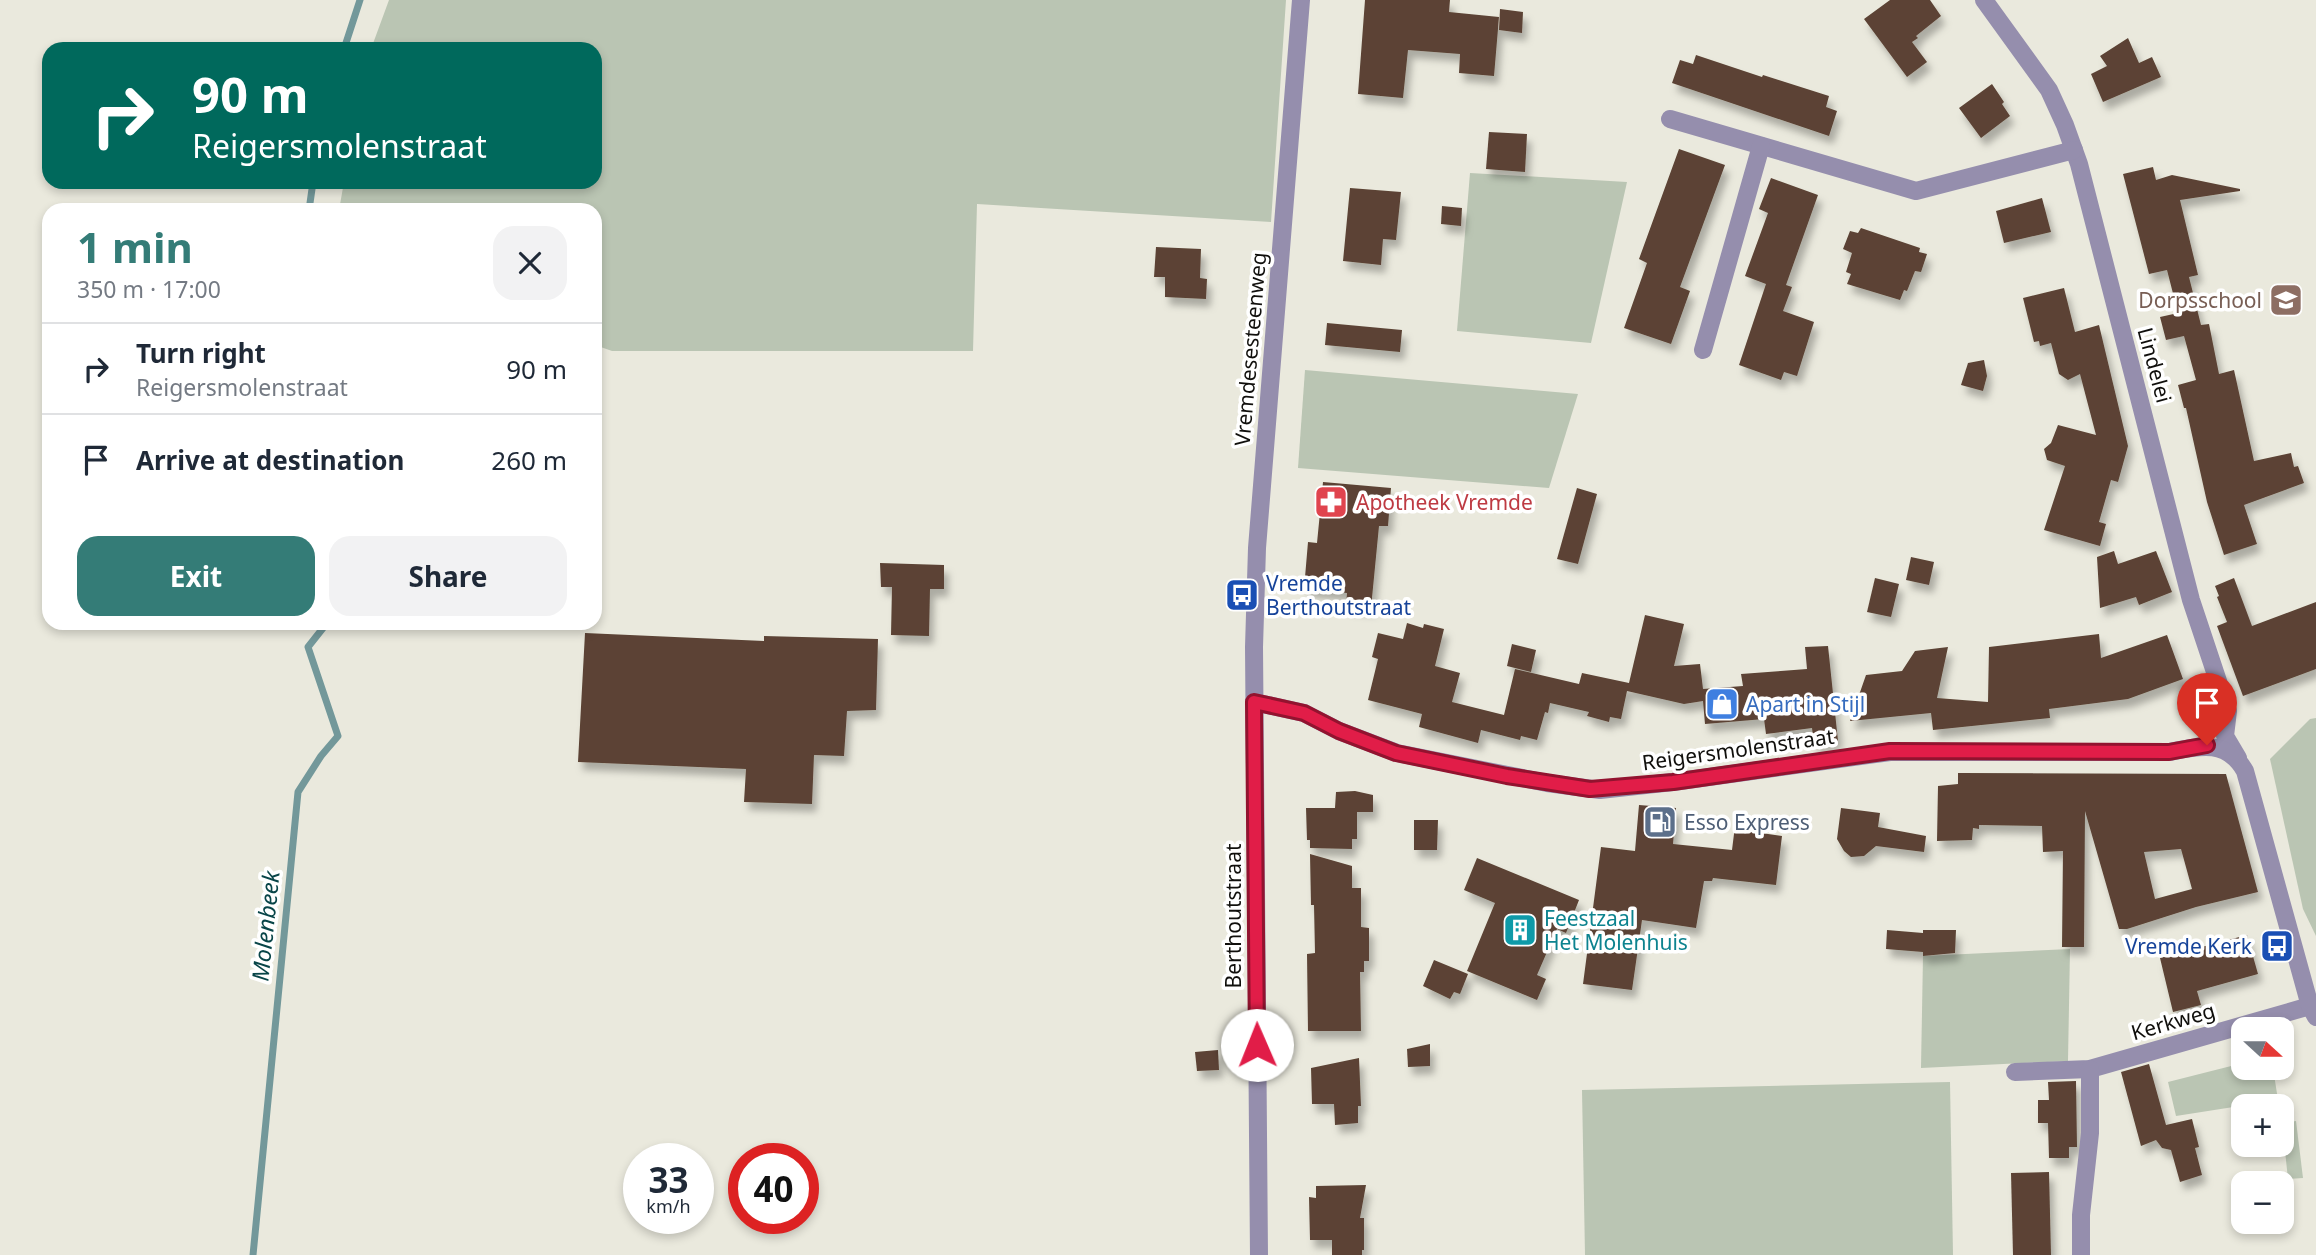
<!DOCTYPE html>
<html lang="en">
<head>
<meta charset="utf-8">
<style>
  :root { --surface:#fff; --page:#f2f2f3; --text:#1f2937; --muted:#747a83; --line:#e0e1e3; --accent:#347c77 }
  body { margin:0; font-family:"Noto Sans",sans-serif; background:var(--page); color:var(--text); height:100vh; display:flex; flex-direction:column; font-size:26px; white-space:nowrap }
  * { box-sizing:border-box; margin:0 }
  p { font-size:23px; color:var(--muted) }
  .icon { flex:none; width:38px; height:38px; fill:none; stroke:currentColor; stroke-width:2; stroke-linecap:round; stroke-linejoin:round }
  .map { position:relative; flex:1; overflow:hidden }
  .details { position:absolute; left:42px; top:203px; width:560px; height:427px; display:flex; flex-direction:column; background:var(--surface); border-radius:21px; box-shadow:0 4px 10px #0003 }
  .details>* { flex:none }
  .guide { position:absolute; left:42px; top:42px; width:560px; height:147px; border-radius:21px; box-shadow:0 4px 10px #0003; background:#00695c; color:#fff; overflow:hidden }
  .needle { width:46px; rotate:111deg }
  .fabs { position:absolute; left:2231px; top:1017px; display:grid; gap:14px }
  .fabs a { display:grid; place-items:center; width:63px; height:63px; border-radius:14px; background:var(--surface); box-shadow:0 4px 10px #0003; font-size:35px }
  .speed { position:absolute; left:623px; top:1143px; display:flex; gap:14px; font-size:35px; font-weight:700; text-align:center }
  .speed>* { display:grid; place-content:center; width:91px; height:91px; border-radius:50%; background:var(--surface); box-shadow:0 4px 10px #0003; line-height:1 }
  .speed small { font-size:18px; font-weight:400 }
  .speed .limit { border:10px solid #d22; background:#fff; color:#111 }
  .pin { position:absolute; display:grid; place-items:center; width:60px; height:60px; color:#fff; margin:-72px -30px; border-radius:50% 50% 50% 0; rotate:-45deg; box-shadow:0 0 7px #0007 }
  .pin .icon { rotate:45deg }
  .me { position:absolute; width:77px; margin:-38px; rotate:359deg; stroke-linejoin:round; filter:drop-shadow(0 0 5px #0008) }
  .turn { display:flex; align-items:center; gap:24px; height:147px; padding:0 35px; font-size:32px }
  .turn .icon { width:91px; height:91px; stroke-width:2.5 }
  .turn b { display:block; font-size:49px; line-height:60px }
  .round { display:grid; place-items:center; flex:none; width:74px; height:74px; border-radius:21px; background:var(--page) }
  .summary { display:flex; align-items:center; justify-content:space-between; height:119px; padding:0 35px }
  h1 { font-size:42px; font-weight:700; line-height:52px; color:var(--accent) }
  .cta { display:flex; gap:14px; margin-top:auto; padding:14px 35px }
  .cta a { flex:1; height:80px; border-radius:21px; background:var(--accent); color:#fff; font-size:28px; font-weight:700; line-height:80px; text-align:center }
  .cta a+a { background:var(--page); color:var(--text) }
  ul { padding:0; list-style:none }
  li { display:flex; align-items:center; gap:21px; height:91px; padding:0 35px; border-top:2px solid var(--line) }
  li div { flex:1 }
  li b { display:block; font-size:26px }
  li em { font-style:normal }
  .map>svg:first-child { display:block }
</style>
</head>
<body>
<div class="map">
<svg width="2316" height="1255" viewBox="0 0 2316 1255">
  <defs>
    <filter id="shadow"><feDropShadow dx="4.5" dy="8" stdDeviation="3.5" flood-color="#0004"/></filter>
  </defs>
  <rect width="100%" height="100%" fill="#eae9dd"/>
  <g fill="#bac5b3">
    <path d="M 389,0 L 1286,0 L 1271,222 L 977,204 L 973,351 L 612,351 L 595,345 L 595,210 L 339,210 L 344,182 L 595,182 L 595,49 L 371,49 Z"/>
    <path d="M 1470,173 L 1627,182 L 1591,343 L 1457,331 Z"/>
    <path d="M 1305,370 L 1578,394 L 1549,488 L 1298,468 Z"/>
    <path d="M 2316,718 L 2316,936 L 2303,909 L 2270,759 L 2310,719 Z"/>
    <path d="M 2070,949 L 2068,1061 L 1921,1068 L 1923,956 Z"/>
    <path d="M 2243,1063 L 2244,1068 L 2273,1068 L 2278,1100 L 2176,1116 L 2168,1082 Z"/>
    <path d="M 1950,1082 L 1953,1255 L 1585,1255 L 1582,1090 Z"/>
    <path d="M 2296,1121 L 2303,1178 L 2288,1179 L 2282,1123 Z"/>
  </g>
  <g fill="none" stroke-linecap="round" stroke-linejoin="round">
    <g stroke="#73989a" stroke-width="7">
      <path d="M 344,49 L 360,0"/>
      <path d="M 309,210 L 313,182"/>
      <path d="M 253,1255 L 298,792 L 321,756 L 338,736 L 308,647 L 327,623"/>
    </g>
  </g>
  <g fill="#5b4334" fill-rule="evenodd" filter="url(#shadow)">
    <path d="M 1365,0 L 1450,0 L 1449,12 L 1499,17 L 1494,76 L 1459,73 L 1460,54 L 1408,50 L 1403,98 L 1358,94 Z"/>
    <path d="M 1890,0 L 1930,0 L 1941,16 L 1916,36 L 1918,38 L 1912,42 L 1927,62 L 1907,77 L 1864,19 Z"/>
    <path d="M 1500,9 L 1523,12 L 1522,33 L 1499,30 Z"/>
    <path d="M 2128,38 L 2139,63 L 2152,57 L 2161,77 L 2103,102 L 2091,74 L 2107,66 L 2100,56 Z"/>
    <path d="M 1696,55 L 1762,77 L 1763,75 L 1829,96 L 1826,107 L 1837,111 L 1829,136 L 1672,83 L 1680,60 L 1693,64 Z"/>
    <path d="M 1992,84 L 2004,102 L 2002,104 L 2010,116 L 1981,138 L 1959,108 Z"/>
    <path d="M 1489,132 L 1527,134 L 1525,172 L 1486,169 Z"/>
    <path d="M 1679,149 L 1725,165 L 1680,287 L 1690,291 L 1671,344 L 1624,328 L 1647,263 L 1639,259 Z"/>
    <path d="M 2153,167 L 2156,180 L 2172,175 L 2240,189 L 2240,191 L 2180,200 L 2198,275 L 2189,277 L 2201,325 L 2209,324 L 2219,374 L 2234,370 L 2254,461 L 2291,453 L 2294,467 L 2298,466 L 2304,483 L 2244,505 L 2257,544 L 2224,555 L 2207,502 L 2186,408 L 2184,408 L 2178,385 L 2196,380 L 2184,336 L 2166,340 L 2160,317 L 2178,313 L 2167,270 L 2149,274 L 2123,174 Z"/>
    <path d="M 1771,178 L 1818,195 L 1786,285 L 1792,287 L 1783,311 L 1814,322 L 1797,376 L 1784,372 L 1781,380 L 1739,365 L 1766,284 L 1745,276 L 1768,213 L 1759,209 Z"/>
    <path d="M 1350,188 L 1401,192 L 1396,240 L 1383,239 L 1381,265 L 1343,261 Z"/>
    <path d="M 2042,198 L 2051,232 L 2004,243 L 1996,211 Z"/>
    <path d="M 1442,206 L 1462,208 L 1461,226 L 1441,224 Z"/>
    <path d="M 1861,228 L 1920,248 L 1919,252 L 1927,254 L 1921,272 L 1915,271 L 1907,291 L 1904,290 L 1900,300 L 1847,284 L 1851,274 L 1846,272 L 1852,253 L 1843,249 L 1850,231 L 1858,233 Z"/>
    <path d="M 1156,247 L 1201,249 L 1200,278 L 1207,279 L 1206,299 L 1165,297 L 1165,277 L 1154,277 Z"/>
    <path d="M 2064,288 L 2075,332 L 2099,325 L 2128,446 L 2118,482 L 2111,480 L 2099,522 L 2106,524 L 2100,546 L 2044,530 L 2065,466 L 2047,460 L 2044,449 L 2051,443 L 2058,425 L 2096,435 L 2080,374 L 2068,380 L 2059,374 L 2051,343 L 2040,346 L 2039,341 L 2034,342 L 2023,298 Z"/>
    <path d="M 1327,323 L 1402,330 L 1400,352 L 1325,345 Z"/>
    <path d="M 1984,360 L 1987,376 L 1983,391 L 1961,385 L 1968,363 Z"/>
    <path d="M 1323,482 L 1391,488 L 1388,526 L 1379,526 L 1371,608 L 1346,605 L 1347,593 L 1304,589 L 1308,542 L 1317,543 Z"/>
    <path d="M 1577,488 L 1597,494 L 1578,564 L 1557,559 Z"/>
    <path d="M 2114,551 L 2118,564 L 2156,551 L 2172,592 L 2139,605 L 2136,597 L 2100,608 L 2097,557 Z"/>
    <path d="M 1911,557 L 1934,562 L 1929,585 L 1906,580 Z"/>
    <path d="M 880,563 L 944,565 L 944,589 L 930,589 L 929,636 L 891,635 L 892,587 L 881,587 Z"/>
    <path d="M 1875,578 L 1899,584 L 1891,617 L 1867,612 Z"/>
    <path d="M 2234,578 L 2252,626 L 2316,602 L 2316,669 L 2243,696 L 2217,626 L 2227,622 L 2217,597 L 2219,596 L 2215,586 Z"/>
    <path d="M 1645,615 L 1684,624 L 1674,666 L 1700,664 L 1703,689 L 1743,686 L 1741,674 L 1807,669 L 1805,647 L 1828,646 L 1838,741 L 1814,745 L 1812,728 L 1766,734 L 1764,719 L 1705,724 L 1703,701 L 1684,704 L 1627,691 L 1621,719 L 1610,717 L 1609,722 L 1587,716 L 1589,712 L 1550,703 L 1548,713 L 1545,712 L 1537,740 L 1521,736 L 1520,740 L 1481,730 L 1478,743 L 1419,727 L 1422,714 L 1368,700 L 1378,659 L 1372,657 L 1378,633 L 1403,639 L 1407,623 L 1423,628 L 1424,624 L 1444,629 L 1435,666 L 1460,673 L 1452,702 L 1504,715 L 1515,669 L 1579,684 L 1582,673 L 1629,683 Z"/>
    <path d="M 585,633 L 764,641 L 764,636 L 878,639 L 876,710 L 847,711 L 844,756 L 814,755 L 812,804 L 744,802 L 746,769 L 578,762 Z"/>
    <path d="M 2099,634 L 2101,658 L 2167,635 L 2183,679 L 2128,699 L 2049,709 L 2050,718 L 2030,720 L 1933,730 L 1931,713 L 1850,721 L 1866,675 L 1902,671 L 1915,651 L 1948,647 L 1937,698 L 1988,702 L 1989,647 Z"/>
    <path d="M 1512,644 L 1536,650 L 1531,672 L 1507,666 Z"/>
    <path d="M 1958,773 L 2226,774 L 2258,892 L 2196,907 L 2127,929 L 2119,929 L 2085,811 L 2084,947 L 2062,947 L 2063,851 L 2043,852 L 2042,826 L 1979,825 L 1979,829 L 1973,828 L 1972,840 L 1937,841 L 1938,786 L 1958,784 ZM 2181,849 L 2192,889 L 2155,899 L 2144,852 Z"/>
    <path d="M 1355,791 L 1373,795 L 1373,812 L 1357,812 L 1357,839 L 1352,839 L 1352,849 L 1310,848 L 1310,840 L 1307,840 L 1306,808 L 1335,808 L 1336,792 Z"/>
    <path d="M 1639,805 L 1676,808 L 1673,844 L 1732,850 L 1735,826 L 1761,829 L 1761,833 L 1782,836 L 1776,885 L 1713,878 L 1712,881 L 1704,881 L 1696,928 L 1642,920 L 1632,990 L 1583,984 L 1601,847 L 1635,851 Z"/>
    <path d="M 1841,808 L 1880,813 L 1878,827 L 1926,836 L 1924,852 L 1876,846 L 1864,856 L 1851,857 L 1844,851 L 1837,839 Z"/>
    <path d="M 1414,820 L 1438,820 L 1437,850 L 1414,850 Z"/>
    <path d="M 1310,854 L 1352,866 L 1352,888 L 1361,888 L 1361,927 L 1369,928 L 1369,961 L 1364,961 L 1364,972 L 1360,972 L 1361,1031 L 1308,1031 L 1307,954 L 1315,953 L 1314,905 L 1311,905 Z"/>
    <path d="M 1477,858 L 1579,900 L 1566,933 L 1557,929 L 1537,975 L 1546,979 L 1537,1000 L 1467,971 L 1495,903 L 1464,890 Z"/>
    <path d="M 1887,930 L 1923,933 L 1923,930 L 1956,930 L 1955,953 L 1923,956 L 1923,952 L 1886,949 Z"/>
    <path d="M 2247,935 L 2258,974 L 2197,991 L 2201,1005 L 2173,1012 L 2160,958 Z"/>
    <path d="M 1434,960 L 1468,974 L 1460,994 L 1454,992 L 1450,999 L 1423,986 Z"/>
    <path d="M 1430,1044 L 1430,1066 L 1408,1067 L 1407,1049 Z"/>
    <path d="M 1218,1050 L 1219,1070 L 1197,1071 L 1195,1052 Z"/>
    <path d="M 1359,1058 L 1361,1106 L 1358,1106 L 1358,1123 L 1335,1125 L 1334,1104 L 1312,1104 L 1311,1068 Z"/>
    <path d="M 2149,1064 L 2166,1125 L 2192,1119 L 2199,1147 L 2195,1148 L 2202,1175 L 2180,1182 L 2171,1150 L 2162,1148 L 2156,1140 L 2141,1146 L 2121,1072 Z"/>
    <path d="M 2076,1081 L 2077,1147 L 2069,1147 L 2069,1158 L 2049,1158 L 2048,1123 L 2038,1123 L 2038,1100 L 2049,1100 L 2048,1082 Z"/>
    <path d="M 2049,1172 L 2051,1255 L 2013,1255 L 2011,1173 Z"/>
    <path d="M 1366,1185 L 1360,1218 L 1364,1218 L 1364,1250 L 1362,1250 L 1362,1255 L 1332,1255 L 1332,1240 L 1310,1240 L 1309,1197 L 1316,1198 L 1316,1186 Z"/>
  </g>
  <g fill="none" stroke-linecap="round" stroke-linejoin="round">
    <g stroke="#958ead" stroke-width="18">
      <path d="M 1984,0 L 2049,90 L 2065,125 L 2079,164 L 2191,600 L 2228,711 L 2225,736 L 2238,758"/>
      <path d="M 1670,119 L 1916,191 L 2074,150"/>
      <path d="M 1703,350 L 1761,146"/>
      <path d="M 2015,1072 L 2090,1069 L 2310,1006"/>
      <path d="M 2081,1255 L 2081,1215 L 2090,1133 L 2090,1069"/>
    </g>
    <g stroke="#958ead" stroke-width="18">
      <path d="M 1254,702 L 1304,713 L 1339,731 L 1397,753 L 1547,783 L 1600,790 L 1673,782 L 1890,752 L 2169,752 C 2199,746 2227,739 2245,771 L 2310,1006 L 2316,1017"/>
      <path d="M 1259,1255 L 1254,647 L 1257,548 L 1301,0"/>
    </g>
  </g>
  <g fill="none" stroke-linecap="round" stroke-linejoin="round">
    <defs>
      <path id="route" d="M 1257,1045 L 1254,702 L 1304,713 L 1339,731 L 1396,753 L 1507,776 L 1590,789 L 1673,782 L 1890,751 L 2169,752 L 2207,745"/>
    </defs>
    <use href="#route" stroke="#92132f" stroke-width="18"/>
    <use href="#route" stroke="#e11d48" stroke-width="12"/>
  </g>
  <defs>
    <symbol id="school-square" viewBox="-11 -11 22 22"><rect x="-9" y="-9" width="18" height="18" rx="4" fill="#8d6e63" stroke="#fff"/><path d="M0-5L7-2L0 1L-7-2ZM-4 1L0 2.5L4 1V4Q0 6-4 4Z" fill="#fff"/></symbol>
    <symbol id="pharmacy-square" viewBox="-11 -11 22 22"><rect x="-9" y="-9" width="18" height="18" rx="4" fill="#e0444e" stroke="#fff"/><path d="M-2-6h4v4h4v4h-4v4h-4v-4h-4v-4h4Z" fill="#fff"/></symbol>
    <symbol id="bus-square" viewBox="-11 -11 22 22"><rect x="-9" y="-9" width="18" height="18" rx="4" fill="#1a4fb4" stroke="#fff"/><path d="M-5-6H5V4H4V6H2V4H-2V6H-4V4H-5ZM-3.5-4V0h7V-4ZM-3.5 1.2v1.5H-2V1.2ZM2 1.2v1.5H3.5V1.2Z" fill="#fff"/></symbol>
    <symbol id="shop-square" viewBox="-11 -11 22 22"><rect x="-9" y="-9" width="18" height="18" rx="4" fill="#3f7fe0" stroke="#fff"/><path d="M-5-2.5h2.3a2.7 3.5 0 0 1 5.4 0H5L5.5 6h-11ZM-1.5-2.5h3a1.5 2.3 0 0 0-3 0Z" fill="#fff"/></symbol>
    <symbol id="fuel-square" viewBox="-11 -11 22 22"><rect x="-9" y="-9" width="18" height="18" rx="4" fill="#5c6f8a" stroke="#fff"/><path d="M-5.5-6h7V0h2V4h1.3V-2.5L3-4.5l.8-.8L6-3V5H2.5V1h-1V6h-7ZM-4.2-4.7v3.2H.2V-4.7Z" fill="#fff"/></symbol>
    <symbol id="building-square" viewBox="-11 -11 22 22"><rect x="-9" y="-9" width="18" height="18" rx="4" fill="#0f9aa8" stroke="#fff"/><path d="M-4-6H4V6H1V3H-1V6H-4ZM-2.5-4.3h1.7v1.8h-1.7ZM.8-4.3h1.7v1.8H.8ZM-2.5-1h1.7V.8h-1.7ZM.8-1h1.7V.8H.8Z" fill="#fff"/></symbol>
  </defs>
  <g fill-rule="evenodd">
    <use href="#school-square" x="2267" y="281" width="38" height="38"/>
    <use href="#pharmacy-square" x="1312" y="483" width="38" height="38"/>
    <use href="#bus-square" x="1223" y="576" width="38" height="38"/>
    <use href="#shop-square" x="1703" y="685" width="38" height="38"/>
    <use href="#fuel-square" x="1641" y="803" width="38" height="38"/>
    <use href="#building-square" x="1501" y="911" width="38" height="38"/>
    <use href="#bus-square" x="2258" y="927" width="38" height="38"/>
  </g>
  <g text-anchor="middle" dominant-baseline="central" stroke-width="7" stroke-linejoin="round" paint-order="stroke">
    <g font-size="21" fill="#785e54" stroke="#fff" text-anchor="end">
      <text x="2262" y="300">Dorpsschool</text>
    </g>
    <g font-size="21" fill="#100f0c" stroke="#fff">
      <text transform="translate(1250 349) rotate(-85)">Vremdesesteenweg</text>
      <text transform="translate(2155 365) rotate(75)">Lindelei</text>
      <text transform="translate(1738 749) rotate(-8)">Reigersmolenstraat</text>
      <text transform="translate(1233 916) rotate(-90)">Berthoutstraat</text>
      <text transform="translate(2173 1021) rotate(-16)">Kerkweg</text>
    </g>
    <g font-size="21" fill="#be3a42" stroke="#fff" text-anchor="start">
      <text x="1356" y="502">Apotheek Vremde</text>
    </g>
    <g font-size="21" fill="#164399" stroke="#fff" text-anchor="start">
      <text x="1266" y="583">Vremde<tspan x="1266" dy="24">Berthoutstraat</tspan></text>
      <text x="2252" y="946" text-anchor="end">Vremde Kerk</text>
    </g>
    <g font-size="21" fill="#366cbe" stroke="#fff" text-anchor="start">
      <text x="1746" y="704">Apart in Stijl</text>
    </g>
    <g font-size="21" fill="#4e5e75" stroke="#fff" text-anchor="start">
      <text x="1684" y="822">Esso Express</text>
    </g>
    <g font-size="21" fill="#0d838f" stroke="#fff" text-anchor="start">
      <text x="1544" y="918">Feestzaal<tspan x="1544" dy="24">Het Molenhuis</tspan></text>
    </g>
    <g font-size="23" font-style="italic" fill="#084548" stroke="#fff">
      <text transform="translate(265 926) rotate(-84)">Molenbeek</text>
    </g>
  </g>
</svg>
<div class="fabs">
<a><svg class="needle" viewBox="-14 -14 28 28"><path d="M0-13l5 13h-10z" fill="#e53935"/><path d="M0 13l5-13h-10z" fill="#747a83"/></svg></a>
<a>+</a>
<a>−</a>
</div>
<div class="speed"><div>33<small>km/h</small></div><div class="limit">40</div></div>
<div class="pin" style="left:2207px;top:745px;background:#d93025"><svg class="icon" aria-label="arrive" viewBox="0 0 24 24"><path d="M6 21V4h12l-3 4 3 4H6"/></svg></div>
<svg class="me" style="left:1257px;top:1045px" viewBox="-20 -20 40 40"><circle r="19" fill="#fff"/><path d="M0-13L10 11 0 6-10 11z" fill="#e11d48"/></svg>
<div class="guide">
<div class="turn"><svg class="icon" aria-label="right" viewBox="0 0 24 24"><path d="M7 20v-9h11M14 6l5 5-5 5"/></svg><div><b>90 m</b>Reigersmolenstraat</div></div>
</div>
<section class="details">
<div class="summary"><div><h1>1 min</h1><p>350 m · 17:00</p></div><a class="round"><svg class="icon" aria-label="close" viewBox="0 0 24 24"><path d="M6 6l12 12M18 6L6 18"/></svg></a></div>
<ul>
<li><svg class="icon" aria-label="right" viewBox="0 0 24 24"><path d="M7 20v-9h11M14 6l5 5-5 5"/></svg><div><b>Turn right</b><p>Reigersmolenstraat</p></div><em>90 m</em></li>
<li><svg class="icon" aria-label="arrive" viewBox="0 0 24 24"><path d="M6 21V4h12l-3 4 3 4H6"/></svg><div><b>Arrive at destination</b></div><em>260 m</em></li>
</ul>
<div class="cta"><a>Exit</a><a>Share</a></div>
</section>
</div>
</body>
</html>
